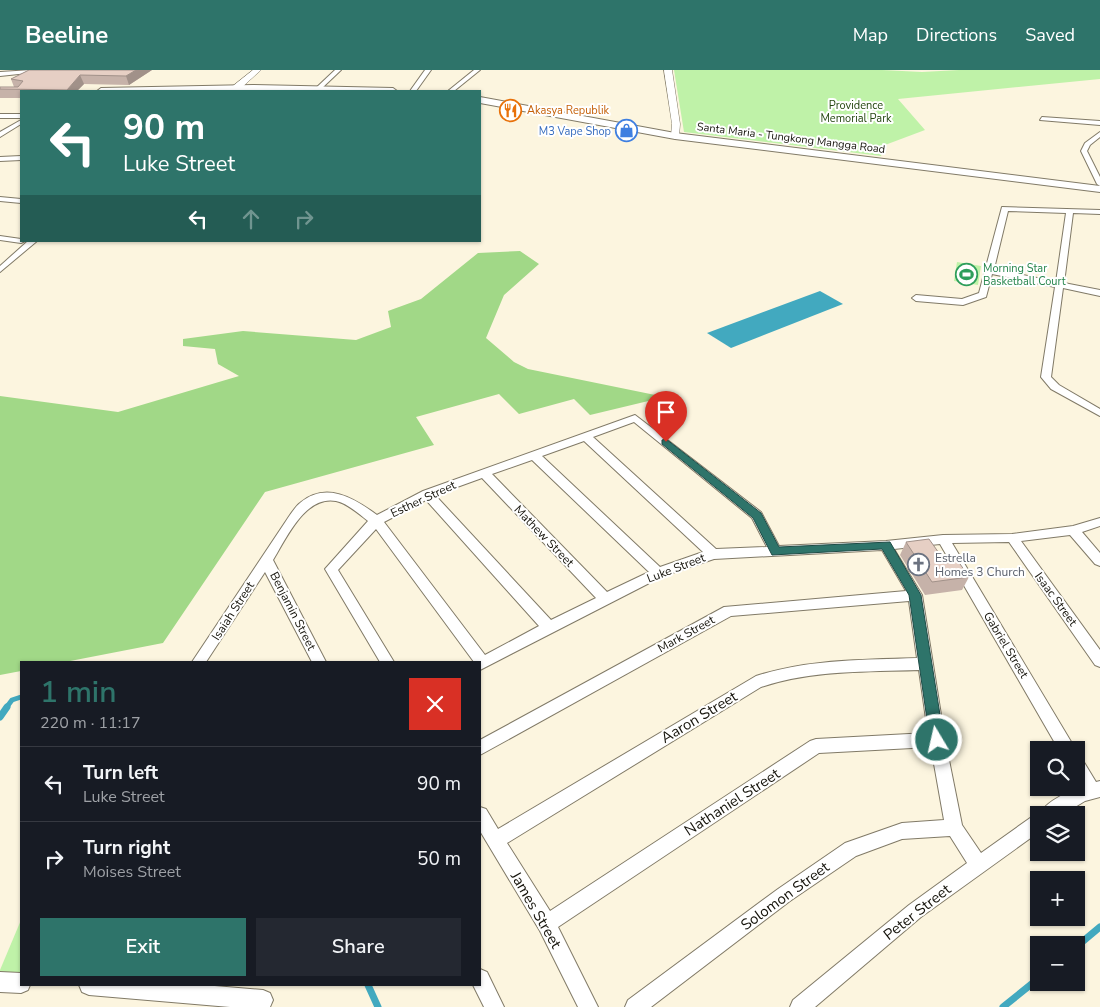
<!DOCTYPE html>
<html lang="en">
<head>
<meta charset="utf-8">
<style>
  :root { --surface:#171b24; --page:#242831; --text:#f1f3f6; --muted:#9ea1a6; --line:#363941; --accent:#2e746a }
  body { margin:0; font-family:"Nunito Sans",sans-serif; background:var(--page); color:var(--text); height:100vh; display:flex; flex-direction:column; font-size:19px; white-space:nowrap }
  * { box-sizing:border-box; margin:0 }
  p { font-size:16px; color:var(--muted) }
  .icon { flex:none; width:28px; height:28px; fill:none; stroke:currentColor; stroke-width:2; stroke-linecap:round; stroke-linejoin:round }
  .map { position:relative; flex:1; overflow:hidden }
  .details { position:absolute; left:20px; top:591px; width:461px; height:325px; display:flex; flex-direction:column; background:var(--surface); border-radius:0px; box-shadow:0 1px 4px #0004 }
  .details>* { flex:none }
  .banner { position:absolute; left:20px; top:20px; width:461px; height:152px; border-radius:0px; box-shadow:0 1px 4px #0004; background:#2e746a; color:#fff; overflow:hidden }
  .fabs { position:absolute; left:1030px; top:671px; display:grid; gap:10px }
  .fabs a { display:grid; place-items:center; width:55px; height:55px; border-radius:0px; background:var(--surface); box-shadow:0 1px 4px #0004; font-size:25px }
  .pin { position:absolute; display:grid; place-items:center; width:42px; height:42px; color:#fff; margin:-51px -21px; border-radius:50% 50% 50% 0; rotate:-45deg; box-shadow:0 0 5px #0007 }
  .pin .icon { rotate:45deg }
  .me { position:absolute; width:55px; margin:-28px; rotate:351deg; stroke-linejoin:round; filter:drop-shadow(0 0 4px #0008) }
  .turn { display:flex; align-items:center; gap:18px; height:105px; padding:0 20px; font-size:22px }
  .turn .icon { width:65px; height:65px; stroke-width:2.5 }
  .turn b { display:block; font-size:35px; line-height:42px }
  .lanes { display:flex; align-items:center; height:48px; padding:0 20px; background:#0003; justify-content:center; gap:25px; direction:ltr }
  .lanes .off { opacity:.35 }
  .round { display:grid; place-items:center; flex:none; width:52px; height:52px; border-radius:0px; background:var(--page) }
  .overview { display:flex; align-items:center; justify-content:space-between; height:85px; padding:0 20px }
  h1 { font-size:30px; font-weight:600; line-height:38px; color:var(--accent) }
  .cta { display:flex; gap:10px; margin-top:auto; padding:10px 20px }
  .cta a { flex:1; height:58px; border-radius:0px; background:var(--accent); color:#fff; font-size:20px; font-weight:600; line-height:58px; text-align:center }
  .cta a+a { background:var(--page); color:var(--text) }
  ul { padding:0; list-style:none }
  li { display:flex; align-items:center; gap:15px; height:75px; padding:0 20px; border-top:1px solid var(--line) }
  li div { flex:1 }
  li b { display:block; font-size:19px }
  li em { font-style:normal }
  header { display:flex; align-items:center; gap:30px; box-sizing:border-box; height:70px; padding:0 25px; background:var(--accent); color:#fff }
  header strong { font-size:24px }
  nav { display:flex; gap:28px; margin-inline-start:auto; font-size:18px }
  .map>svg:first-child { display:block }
</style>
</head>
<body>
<header>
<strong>Beeline</strong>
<nav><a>Map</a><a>Directions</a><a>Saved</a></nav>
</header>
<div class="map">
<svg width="1100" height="937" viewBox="0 0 1100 937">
  <rect width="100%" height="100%" fill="#fcf5df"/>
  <g fill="#bff2a8">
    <path d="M 674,0 L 882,0 L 922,2 L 959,0 L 1100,0 L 1100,9 L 898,29 L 925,60 L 885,75 L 881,86 L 684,62 Z"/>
    <path d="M 957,192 L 981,196 L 978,215 L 954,211 Z"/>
    <path d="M 21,850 L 21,906 L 0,906 L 0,900 Z"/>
  </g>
  <path fill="#a1d887" d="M 520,181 L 539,194 L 504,225 L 486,268 L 514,292 L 528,299 L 665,327 L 590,345 L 574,329 L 519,344 L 499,324 L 416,347 L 434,375 L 265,422 L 163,573 L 65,592 L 21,592 L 21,601 L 0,605 L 0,326 L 118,342 L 239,306 L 218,294 L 215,279 L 183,276 L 183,269 L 243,261 L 356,270 L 391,257 L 388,241 L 421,229 L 478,183 Z"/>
  <path fill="#42a9bf" d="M 820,221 L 843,234 L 731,278 L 707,263 Z"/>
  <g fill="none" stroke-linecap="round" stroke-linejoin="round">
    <path stroke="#42a9bf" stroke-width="5" d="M 6,638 L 12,630 L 21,627"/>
    <g stroke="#42a9bf" stroke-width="7">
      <path d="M 0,647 L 7,637"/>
      <path d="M 1076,877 L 1100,857"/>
      <path d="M 368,915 L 378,937"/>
      <path d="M 1003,937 L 1039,908"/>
    </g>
    <defs>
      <g id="street">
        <path d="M 32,0 L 56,0 L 0,6 L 0,2 Z"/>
        <path d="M 335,0 L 341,0 L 321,19 L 317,19 L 317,17 Z"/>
        <path d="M 425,0 L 431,0 L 416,21 L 410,21 Z"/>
        <path d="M 474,0 L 480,0 L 454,21 L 448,21 Z"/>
        <rect x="0" y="44" width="21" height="4"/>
        <path d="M 1042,47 L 1100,51 L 1100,55 L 1040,50 Z"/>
        <path d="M 21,50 L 21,54 L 0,67 L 0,62 Z"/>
        <path d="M 1100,62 L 1100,67 L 1090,75 L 1087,81 L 1100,107 L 1100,116 L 1097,114 L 1081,81 L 1085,73 Z"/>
        <path d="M 21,86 L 21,90 L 0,91 L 0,87 Z"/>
        <path d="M 0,127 L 21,129 L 21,133 L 0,131 Z"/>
        <path d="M 1002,137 L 1100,140 L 1100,144 L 1073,143 L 1064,213 L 1100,220 L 1100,226 L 1063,218 L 1051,307 L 1059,315 L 1100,339 L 1100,346 L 1051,319 L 1041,307 L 1055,217 L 992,204 L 986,227 L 963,235 L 916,231 L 912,228 L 916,225 L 962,229 L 979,223 ZM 1008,141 L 1066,143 L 1056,212 L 994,199 Z"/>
        <path d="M 0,166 L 21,169 L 21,171 L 25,171 L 21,173 L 0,170 Z"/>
        <path d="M 28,171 L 37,171 L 0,202 L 0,196 Z"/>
        <path d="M 635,345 L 761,442 L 779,476 L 886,471 L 943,465 L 1012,464 L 1073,456 L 1100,448 L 1100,456 L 1082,462 L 1100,483 L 1100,496 L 1095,494 L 1070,465 L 1021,471 L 1100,580 L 1100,597 L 1095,595 L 1009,472 L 952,473 L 1076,680 L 1059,680 L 940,474 L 894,479 L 922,525 L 945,670 L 962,755 L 981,783 L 1033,746 L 1040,744 C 1046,731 1068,722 1081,717 L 1076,709 L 1076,687 L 1082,689 L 1096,712 L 1100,711 L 1100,727 L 1085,731 L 1062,745 L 1039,745 L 1039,762 L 921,847 L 815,937 L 790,937 L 793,930 L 909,835 L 967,793 L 950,766 L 902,769 L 856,786 L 790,831 L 651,937 L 625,937 L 628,930 L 778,819 L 845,773 L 902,753 L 944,750 L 931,677 L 819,683 L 558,857 L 598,937 L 578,937 L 540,861 L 480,761 L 480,737 L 486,739 L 498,759 L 756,606 C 809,589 863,590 917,588 L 909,531 L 731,546 L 480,685 L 480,670 L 724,537 L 906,521 L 882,480 L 714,489 L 663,506 L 480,600 L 480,592 L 474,592 L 376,459 L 338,500 L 394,592 L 380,592 L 325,499 L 368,451 C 359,444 347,433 336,431 C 305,425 286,469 273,490 L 326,592 L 312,592 L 265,502 L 206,592 L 192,592 L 286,451 C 290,445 295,437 300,433 C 326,411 354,428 377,445 L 423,421 ZM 634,352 L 752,448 L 767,477 L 716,479 L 593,367 ZM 584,371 L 703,482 L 660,497 L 542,386 ZM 532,390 L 649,502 L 607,522 L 492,404 ZM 482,408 L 596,528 L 551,550 L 435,425 ZM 426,430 L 539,556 L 485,585 L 384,452 ZM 919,600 L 928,663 L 816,669 L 810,671 L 550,841 L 507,773 L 761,617 C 812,600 866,602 919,600 Z"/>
        <path d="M 480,899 L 487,902 L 504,937 L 484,937 L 473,915 L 480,915 Z"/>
        <path d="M 0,902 L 21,903 L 21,915 L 30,915 L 28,920 L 21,923 L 0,922 Z"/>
        <path d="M 79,915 L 203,915 L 263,920 L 270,923 L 273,930 L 270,937 L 230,937 L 89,925 L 82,922 Z"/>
      </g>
      <g id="secondary">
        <path d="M 253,0 L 261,0 L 239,20 L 233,20 L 233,16 Z"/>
        <path d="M 664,0 L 672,0 L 680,54 L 679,66 L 675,69 L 671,66 L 672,54 Z"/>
      </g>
      <g id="primary">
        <path d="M 253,15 L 393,18 L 397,21 L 97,21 L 101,18 Z"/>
        <path d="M 480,27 L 675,63 L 1100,116 L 1100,122 L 675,69 L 480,33 Z"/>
      </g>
    </defs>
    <use href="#street" stroke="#817a67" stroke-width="2"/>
    <use href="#secondary" stroke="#817a67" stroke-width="1"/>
    <use href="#primary" stroke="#817a67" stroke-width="2"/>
    <use href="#street" fill="#fff" fill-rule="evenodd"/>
    <use href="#secondary" fill="#fff" fill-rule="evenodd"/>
    <use href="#primary" fill="#fff" fill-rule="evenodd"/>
  </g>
  <g fill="#c6b2a9">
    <path d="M 29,0 L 152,0 L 129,15 L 84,14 L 77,21 L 21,21 L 21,28 L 0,28 L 0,17 L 14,17 L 11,9 Z"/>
    <path d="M 906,472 L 969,507 L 962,520 L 925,525 L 900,485 Z"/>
  </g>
  <g fill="#a19189">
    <path d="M 136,0 L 152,0 L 129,15 L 126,6 Z"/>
    <path d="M 80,5 L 84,14 L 77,21 L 67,21 L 67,20 Z"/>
  </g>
  <g fill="#e6cfc4" stroke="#a19189">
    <path d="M 29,0 L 136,0 L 126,6 L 80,5 L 67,20 L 0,19 L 0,17 L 18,17 L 23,11 L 11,9 Z"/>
    <path d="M 929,469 L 946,493 L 958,491 L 969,507 L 932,512 L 906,472 Z"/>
  </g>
  <path fill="#2e746a" stroke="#1e4b45" d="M 666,369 L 761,443 L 779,477 L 890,472 L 921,525 L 944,670 L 942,674 L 937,676 L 932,674 L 930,670 L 909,525 L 882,479 L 772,485 L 753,448 L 662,374 L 662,370 Z"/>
  <defs>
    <symbol id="restaurant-ring" viewBox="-11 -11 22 22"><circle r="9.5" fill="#fff" stroke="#e8710a" stroke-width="1.5"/><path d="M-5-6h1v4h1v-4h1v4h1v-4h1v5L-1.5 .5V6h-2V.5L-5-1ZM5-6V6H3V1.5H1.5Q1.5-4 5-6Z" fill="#e8710a"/></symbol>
    <symbol id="shop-ring" viewBox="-11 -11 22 22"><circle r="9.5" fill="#fff" stroke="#3f7fe0" stroke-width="1.5"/><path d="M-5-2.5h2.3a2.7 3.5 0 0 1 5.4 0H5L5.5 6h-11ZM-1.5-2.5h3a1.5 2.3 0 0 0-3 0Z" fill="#3f7fe0"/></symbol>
    <symbol id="stadium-ring" viewBox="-11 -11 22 22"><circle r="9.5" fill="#fff" stroke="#2e9e5b" stroke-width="1.5"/><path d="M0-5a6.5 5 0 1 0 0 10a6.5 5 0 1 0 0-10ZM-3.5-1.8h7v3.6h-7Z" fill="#2e9e5b"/></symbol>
    <symbol id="church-ring" viewBox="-11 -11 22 22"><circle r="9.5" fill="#fff" stroke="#6b7280" stroke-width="1.5"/><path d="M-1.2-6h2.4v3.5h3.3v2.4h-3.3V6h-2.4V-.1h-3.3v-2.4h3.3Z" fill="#6b7280"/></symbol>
  </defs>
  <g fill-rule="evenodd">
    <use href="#restaurant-ring" x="498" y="28" width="25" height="25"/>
    <use href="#shop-ring" x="614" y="48" width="25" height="25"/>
    <use href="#stadium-ring" x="954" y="192" width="25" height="25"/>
    <use href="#church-ring" x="906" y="482" width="25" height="25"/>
  </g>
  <g text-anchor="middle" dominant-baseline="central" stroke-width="4" stroke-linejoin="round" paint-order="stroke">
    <g font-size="11" fill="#24460f" stroke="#fff">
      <text x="856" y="35">Providence<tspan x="856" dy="13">Memorial Park</tspan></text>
    </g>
    <g font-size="11" fill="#c56008" stroke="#fff" text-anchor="start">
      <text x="527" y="40">Akasya Republik</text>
    </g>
    <g font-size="11" fill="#366cbe" stroke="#fff" text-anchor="end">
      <text x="611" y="61">M3 Vape Shop</text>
    </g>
    <g font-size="11" fill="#14120a" stroke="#fff">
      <text transform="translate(791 68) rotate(7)">Santa Maria - Tungkong Mangga Road</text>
    </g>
    <g font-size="11" fill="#27864d" stroke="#fff" text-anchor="start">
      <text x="983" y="198">Morning Star<tspan x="983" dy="13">Basketball Court</tspan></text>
    </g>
    <g font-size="12" fill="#14120a" stroke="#fff">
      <text transform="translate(423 429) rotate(-25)">Esther Street</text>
      <text transform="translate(544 466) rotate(46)">Mathew Street</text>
      <text transform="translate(676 498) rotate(-21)">Luke Street</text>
      <text transform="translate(1056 529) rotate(54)">Isaac Street</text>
      <text transform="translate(233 541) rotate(-57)">Isaiah Street</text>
      <text transform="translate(293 541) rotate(63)">Benjamin Street</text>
      <text transform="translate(686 564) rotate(-29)">Mark Street</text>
      <text transform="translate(1006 575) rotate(59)">Gabriel Street</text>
    </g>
    <g font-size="12" fill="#5b616d" stroke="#fff" text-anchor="start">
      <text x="935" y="488">Estrella<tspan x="935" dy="14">Homes 3 Church</tspan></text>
    </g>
    <g font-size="15" fill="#14120a" stroke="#fff">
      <text transform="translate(699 647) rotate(-31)">Aaron Street</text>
      <text transform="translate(732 732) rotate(-33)">Nathaniel Street</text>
      <text transform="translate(785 826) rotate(-36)">Solomon Street</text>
      <text transform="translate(536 840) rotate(60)">James Street</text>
      <text transform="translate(917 842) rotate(-38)">Peter Street</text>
    </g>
  </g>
</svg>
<div class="fabs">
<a><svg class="icon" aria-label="search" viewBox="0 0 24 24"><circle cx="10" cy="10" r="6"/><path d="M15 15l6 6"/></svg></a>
<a><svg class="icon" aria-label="layers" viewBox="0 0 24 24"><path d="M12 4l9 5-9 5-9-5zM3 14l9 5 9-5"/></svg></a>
<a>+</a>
<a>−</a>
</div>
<div class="pin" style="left:666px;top:372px;background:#d93025"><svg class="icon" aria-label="arrive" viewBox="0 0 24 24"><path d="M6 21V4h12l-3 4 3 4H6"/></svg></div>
<svg class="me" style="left:937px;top:670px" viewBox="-20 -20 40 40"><circle r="17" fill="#2e746a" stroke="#fff" stroke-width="3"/><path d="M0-11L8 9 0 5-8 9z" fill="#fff"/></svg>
<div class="banner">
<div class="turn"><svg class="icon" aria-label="left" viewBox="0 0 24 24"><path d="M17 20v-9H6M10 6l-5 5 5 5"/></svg><div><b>90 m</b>Luke Street</div></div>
<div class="lanes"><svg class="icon" aria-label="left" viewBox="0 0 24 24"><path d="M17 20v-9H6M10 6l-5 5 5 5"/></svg><svg class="icon off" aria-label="ahead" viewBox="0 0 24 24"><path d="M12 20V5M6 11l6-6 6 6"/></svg><svg class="icon off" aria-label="right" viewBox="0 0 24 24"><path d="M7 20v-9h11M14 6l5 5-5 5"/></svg></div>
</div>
<section class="details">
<div class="overview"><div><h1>1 min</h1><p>220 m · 11:17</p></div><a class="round" style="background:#d93025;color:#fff"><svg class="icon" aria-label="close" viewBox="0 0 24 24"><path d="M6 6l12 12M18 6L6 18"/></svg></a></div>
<ul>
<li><svg class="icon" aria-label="left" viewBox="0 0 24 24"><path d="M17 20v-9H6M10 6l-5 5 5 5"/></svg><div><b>Turn left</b><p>Luke Street</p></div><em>90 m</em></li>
<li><svg class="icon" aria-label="right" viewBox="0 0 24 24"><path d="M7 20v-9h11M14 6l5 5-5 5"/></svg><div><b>Turn right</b><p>Moises Street</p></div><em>50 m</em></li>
</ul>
<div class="cta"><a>Exit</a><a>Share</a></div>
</section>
</div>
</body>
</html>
